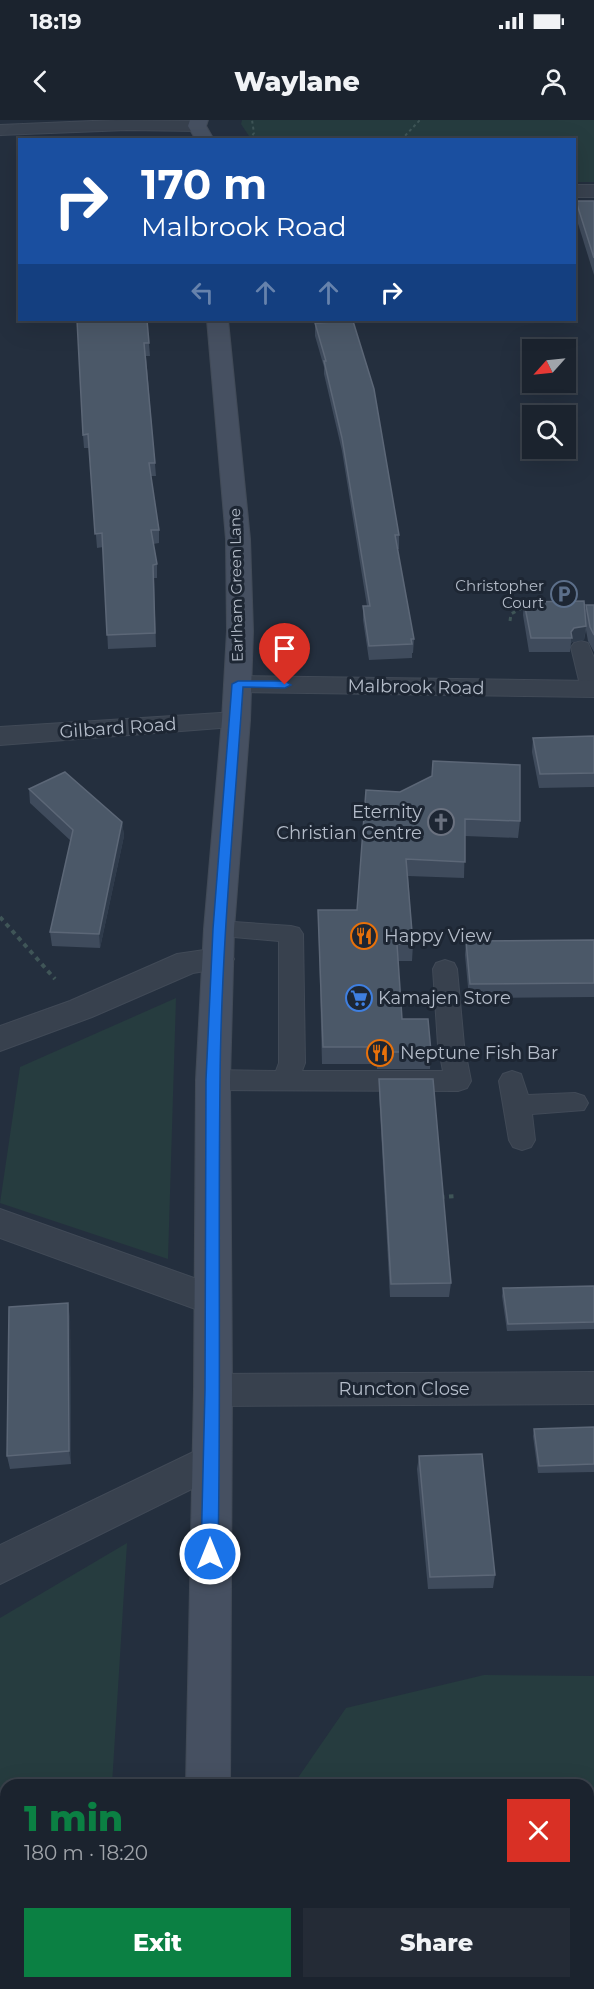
<!DOCTYPE html>
<html lang="en">
<head>
<meta charset="utf-8">
<style>
  :root { --surface:#1b232e; --page:#242b36; --text:#f1f3f6; --muted:#a0a4aa; --line:#39404a; --accent:#0b8043 }
  body { margin:0; font-family:Montserrat,sans-serif; background:var(--page); color:var(--text); height:100vh; display:flex; flex-direction:column; font-size:22px; white-space:nowrap }
  * { box-sizing:border-box; margin:0 }
  p { font-size:20px; color:var(--muted) }
  .icon { flex:none; width:33px; height:33px; fill:none; stroke:currentColor; stroke-width:2; stroke-linecap:round; stroke-linejoin:round }
  .map { position:relative; flex:1; overflow:hidden }
  .side { position:absolute; left:0px; top:1659px; width:594px; height:210px; display:flex; flex-direction:column; background:var(--surface); border-radius:18px 18px 0 0; box-shadow:0 6px 24px #0002,0 0 0 2px var(--line) }
  .side>* { flex:none }
  .banner { position:absolute; left:18px; top:18px; width:558px; height:183px; border-radius:0px; box-shadow:0 6px 24px #0002,0 0 0 2px var(--line); background:#1a4fa0; color:#fff; overflow:hidden }
  .needle { width:39px; rotate:243deg }
  .fabs { position:absolute; left:522px; top:219px; display:grid; gap:12px }
  .fabs a { display:grid; place-items:center; width:54px; height:54px; border-radius:0px; background:var(--surface); box-shadow:0 6px 24px #0002,0 0 0 2px var(--line); font-size:30px }
  .pin { position:absolute; display:grid; place-items:center; width:51px; height:51px; color:#fff; margin:-62px -26px; border-radius:50% 50% 50% 0; rotate:-45deg; box-shadow:0 0 6px #0007 }
  .pin .icon { rotate:45deg }
  .me { position:absolute; width:66px; margin:-33px; rotate:0deg; stroke-linejoin:round; filter:drop-shadow(0 0 4px #0008) }
  .turn { display:flex; align-items:center; gap:21px; height:126px; padding:0 24px; font-size:27px }
  .turn .icon { width:78px; height:78px; stroke-width:2.5 }
  .turn b { display:block; font-size:42px; line-height:51px }
  .lanes { display:flex; align-items:center; height:57px; padding:0 24px; background:#0003; justify-content:center; gap:30px; direction:ltr }
  .lanes .off { opacity:.35 }
  .round { display:grid; place-items:center; flex:none; width:63px; height:63px; border-radius:0px; background:var(--page) }
  .overview { display:flex; align-items:center; justify-content:space-between; height:102px; padding:0 24px }
  h1 { font-size:36px; font-weight:800; line-height:45px; color:var(--accent) }
  .action { display:flex; gap:12px; margin-top:auto; padding:12px 24px }
  .action a { flex:1; height:69px; border-radius:0px; background:var(--accent); color:#fff; font-size:24px; font-weight:800; line-height:69px; text-align:center }
  .action a+a { background:var(--page); color:var(--text) }
  .status { display:flex; justify-content:space-between; align-items:center; height:42px; padding:0 30px; background:var(--surface); direction:ltr }
  .status svg { height:16px; fill:currentColor }
  header { display:flex; justify-content:space-between; align-items:center; height:78px; padding:0 24px; background:var(--surface); font-size:27px; font-weight:800 }
  .map>svg:first-child { display:block }
</style>
</head>
<body>
<div class="status"><b>18:19</b><svg viewBox="0 0 49 12"><path d="M0 12V9h3v3zM5 12V6h3v6zM10 12V3h3v9zM15 12V0h3v12zM26 1h20v11H26zM47 4h2v5h-2z"/></svg></div>
<header><svg class="icon" aria-label="back" viewBox="0 0 24 24"><path d="M15 5l-7 7 7 7"/></svg>Waylane<svg class="icon" aria-label="person" viewBox="0 0 24 24"><circle cx="12" cy="8" r="4"/><path d="M4 21q1-7 8-7t8 7"/></svg></header>
<div class="map">
<svg width="594" height="1869" viewBox="0 0 594 1869">
  <rect width="100%" height="100%" fill="#242f3e"/>
  <g fill="#263c3f">
    <path d="M 242,0 L 594,0 L 594,62 L 575,62 L 574,20 L 251,19 L 241,4 Z"/>
    <path d="M 176,878 L 168,1139 L 0,1083 L 20,947 Z"/>
    <path d="M 127,1423 L 112,1665 L 6,1665 L 6,1789 L 0,1785 L 0,1498 Z"/>
    <path d="M 484,1555 L 594,1556 L 594,1869 L 281,1869 L 282,1863 L 588,1863 L 588,1665 L 293,1665 L 346,1588 Z"/>
  </g>
  <g fill="none" stroke-linecap="round" stroke-linejoin="round">
    <defs>
      <g id="lane">
        <path d="M 581,521 L 588,523 L 594,538 L 594,575 L 584,573 L 581,569 L 571,527 L 574,523 Z"/>
        <path d="M 219,801 L 291,806 L 299,808 L 303,814 L 305,943 L 302,951 L 443,951 L 438,925 L 433,849 L 436,843 L 445,840 L 454,843 L 457,849 L 464,925 L 471,961 L 467,968 L 458,971 L 213,970 L 204,967 L 200,960 L 204,953 L 213,950 L 276,951 L 279,943 L 279,821 L 211,815 L 207,809 L 211,803 Z"/>
        <path d="M 512,951 L 521,954 L 528,975 L 575,973 L 584,976 L 588,983 L 584,990 L 532,994 L 535,1020 L 531,1027 L 522,1030 L 513,1027 L 509,1020 L 499,961 L 503,954 Z"/>
      </g>
      <g id="street">
        <path d="M 116,0 L 197,1 L 206,6 L 197,11 L 127,10 L 0,15 L 0,5 Z"/>
        <rect x="574" y="65" width="20" height="12"/>
        <path d="M 238,556 L 594,561 L 594,577 L 238,572 L 228,570 L 224,564 L 228,558 Z"/>
        <path d="M 236,592 L 246,594 L 250,600 L 246,606 L 0,625 L 0,607 Z"/>
        <path d="M 218,828 L 229,831 L 234,839 L 229,847 L 193,853 L 92,897 L 0,931 L 0,906 L 70,881 L 177,834 Z"/>
        <path d="M 0,1089 L 225,1169 L 230,1180 L 225,1191 L 212,1195 L 0,1118 Z"/>
        <path d="M 594,1252 L 594,1284 L 213,1286 L 199,1282 L 194,1270 L 199,1258 L 213,1254 Z"/>
        <path d="M 210,1324 L 224,1329 L 230,1341 L 224,1353 L 0,1464 L 0,1425 Z"/>
        <path d="M 0,1798 L 6,1801 L 6,1849 L 0,1846 Z"/>
        <path d="M 50,1863 L 106,1863 L 109,1869 L 53,1869 Z"/>
      </g>
      <g id="secondary">
        <path d="M 190,0 L 208,0 L 206,6 L 214,20 L 196,20 L 188,6 Z"/>
        <path d="M 207,200 L 228,200 L 250,419 L 253,511 L 250,600 L 234,809 L 230,960 L 232,1270 L 230,1665 L 186,1665 L 194,1270 L 196,960 L 204,809 L 222,600 L 227,511 L 226,419 Z"/>
        <rect x="183" y="1863" width="48" height="6"/>
      </g>
    </defs>
    <use href="#lane" stroke="#414a57" stroke-width="2"/>
    <use href="#street" stroke="#414a57" stroke-width="2"/>
    <use href="#secondary" stroke="#414a57" stroke-width="2"/>
    <g stroke="#3f5557" stroke-width="2" stroke-dasharray="3 3" stroke-linecap="butt">
      <path d="M 249,20 L 254,13 L 252,0"/>
      <path d="M 401,20 L 420,0"/>
    </g>
    <path stroke="#3f5557" stroke-width="3" stroke-dasharray="4 4" stroke-linecap="butt" d="M 510,501 L 511,494 L 527,485"/>
    <g stroke="#3f5557" stroke-width="4" stroke-dasharray="4.5 4.5" stroke-linecap="butt">
      <path d="M 0,797 L 55,859"/>
      <path d="M 440,1077 L 456,1076"/>
    </g>
    <path stroke="#3f5557" stroke-width="4.5" stroke-dasharray="6 6" stroke-linecap="butt" d="M 374,1863 L 379,1869"/>
    <use href="#lane" fill="#38414e" fill-rule="evenodd"/>
    <use href="#street" fill="#38414e" fill-rule="evenodd"/>
    <use href="#secondary" fill="#465061" fill-rule="evenodd"/>
  </g>
  <g fill="#3f4b5c">
    <path d="M 576,81 L 594,81 L 594,155 L 575,94 Z"/>
    <path d="M 147,200 L 150,236 L 146,236 L 156,356 L 151,356 L 159,410 L 159,423 L 153,424 L 157,444 L 157,458 L 154,458 L 156,527 L 108,529 L 103,427 L 97,428 L 89,328 L 84,328 L 83,315 Z"/>
    <path d="M 315,203 L 399,415 L 399,429 L 397,429 L 414,519 L 413,533 L 412,533 L 412,538 L 369,540 L 363,500 L 363,486 L 367,486 L 342,331 L 324,254 L 324,247 L 315,216 Z"/>
    <path d="M 524,482 L 585,490 L 586,485 L 594,485 L 594,532 L 588,521 L 586,510 L 584,520 L 572,522 L 571,523 L 570,532 L 529,532 L 523,495 Z"/>
    <path d="M 594,616 L 594,667 L 539,668 L 532,632 L 533,618 Z"/>
    <path d="M 29,669 L 122,702 L 124,716 L 100,828 L 52,826 L 50,812 L 71,721 L 30,683 Z"/>
    <path d="M 366,670 L 520,701 L 518,718 L 465,716 L 464,758 L 408,756 L 413,824 L 412,841 L 398,841 L 402,899 L 431,932 L 430,949 L 377,949 L 377,944 L 322,944 L 318,790 L 357,790 Z"/>
    <path d="M 594,820 L 594,877 L 469,878 L 465,835 L 466,821 Z"/>
    <path d="M 379,959 L 451,1163 L 449,1177 L 390,1177 L 379,973 Z"/>
    <path d="M 594,1166 L 594,1209 L 507,1211 L 502,1176 L 503,1168 Z"/>
    <path d="M 70,1196 L 71,1344 L 10,1349 L 7,1336 Z"/>
    <path d="M 594,1307 L 594,1352 L 538,1353 L 533,1316 L 534,1309 Z"/>
    <path d="M 419,1336 L 495,1455 L 493,1468 L 428,1469 L 417,1349 Z"/>
  </g>
  <g fill="#2f3b4b">
    <path d="M 586,506 L 584,520 L 572,522 L 571,523 L 571,512 L 574,508 Z"/>
    <path d="M 122,702 L 124,716 L 100,828 L 99,814 Z"/>
    <path d="M 68,1183 L 70,1196 L 71,1344 L 69,1331 Z"/>
  </g>
  <g fill="#4b5868" stroke="#5c6777" stroke-width="1.5">
    <path d="M 576,81 L 594,81 L 594,138 Z"/>
    <path d="M 77,200 L 147,200 L 149,223 L 144,223 L 155,343 L 149,343 L 159,410 L 151,410 L 157,444 L 153,445 L 155,513 L 107,515 L 102,413 L 95,414 L 88,314 L 83,315 Z"/>
    <path d="M 353,201 L 374,269 L 399,415 L 395,415 L 414,519 L 411,519 L 412,524 L 369,526 L 363,486 L 370,486 L 342,318 L 324,241 L 326,241 L 315,203 Z"/>
    <path d="M 584,481 L 586,506 L 574,508 L 571,512 L 572,518 L 531,518 L 524,482 Z"/>
    <path d="M 586,485 L 594,485 L 594,515 L 590,507 Z"/>
    <path d="M 594,616 L 594,653 L 540,654 L 533,618 Z"/>
    <path d="M 433,641 L 520,645 L 520,701 L 465,699 L 465,742 L 406,739 L 413,824 L 397,824 L 402,899 L 428,899 L 431,932 L 378,932 L 378,927 L 323,927 L 318,790 L 357,790 L 366,670 L 400,672 L 432,656 Z"/>
    <path d="M 65,652 L 122,702 L 99,814 L 50,812 L 73,710 L 29,669 Z"/>
    <path d="M 594,820 L 594,863 L 470,864 L 466,821 Z"/>
    <path d="M 379,959 L 433,959 L 451,1163 L 391,1164 Z"/>
    <path d="M 594,1166 L 594,1202 L 508,1204 L 503,1168 Z"/>
    <path d="M 68,1183 L 69,1331 L 7,1336 L 9,1187 Z"/>
    <path d="M 594,1307 L 594,1344 L 539,1346 L 534,1309 Z"/>
    <path d="M 482,1334 L 495,1455 L 430,1457 L 419,1336 Z"/>
  </g>
  <path fill="#1a73e8" stroke="#114b97" stroke-width="1.5" d="M 238,561 L 285,561 L 291,565 L 285,568 L 243,567 C 234,699 221,830 220,962 C 218,1119 221,1276 218,1434 L 216,1439 L 210,1441 L 204,1439 L 201,1434 L 205,1270 L 206,960 L 213,809 L 232,564 Z"/>
  <defs>
    <symbol id="parking-ring" viewBox="-11 -11 22 22"><circle r="9.5" fill="#1d2633" stroke="#5c6f8a" stroke-width="1.5"/><path d="M-3.5-5.5H1a3.5 3.5 0 0 1 0 7H-1V5.5H-3.5ZM-1-3.4V-.6H.8a1.4 1.4 0 0 0 0-2.8Z" fill="#5c6f8a"/></symbol>
    <symbol id="church-ring" viewBox="-11 -11 22 22"><circle r="9.5" fill="#1d2633" stroke="#6b7280" stroke-width="1.5"/><path d="M-1.2-6h2.4v3.5h3.3v2.4h-3.3V6h-2.4V-.1h-3.3v-2.4h3.3Z" fill="#6b7280"/></symbol>
    <symbol id="restaurant-ring" viewBox="-11 -11 22 22"><circle r="9.5" fill="#1d2633" stroke="#e8710a" stroke-width="1.5"/><path d="M-5-6h1v4h1v-4h1v4h1v-4h1v5L-1.5 .5V6h-2V.5L-5-1ZM5-6V6H3V1.5H1.5Q1.5-4 5-6Z" fill="#e8710a"/></symbol>
    <symbol id="supermarket-ring" viewBox="-11 -11 22 22"><circle r="9.5" fill="#1d2633" stroke="#3f7fe0" stroke-width="1.5"/><path d="M-6-5.5h2.5l.6 2H6L4.5 2H-2.5L-4.4-4H-6ZM-1.5 3.2a1.3 1.3 0 1 0 .1 0ZM3 3.2a1.3 1.3 0 1 0 .1 0Z" fill="#3f7fe0"/></symbol>
  </defs>
  <g fill-rule="evenodd">
    <use href="#parking-ring" x="549" y="459" width="30" height="30"/>
    <use href="#church-ring" x="426" y="687" width="30" height="30"/>
    <use href="#restaurant-ring" x="349" y="801" width="30" height="30"/>
    <use href="#supermarket-ring" x="344" y="863" width="30" height="30"/>
    <use href="#restaurant-ring" x="365" y="918" width="30" height="30"/>
  </g>
  <g text-anchor="middle" dominant-baseline="central" stroke-width="6" stroke-linejoin="round" paint-order="stroke">
    <g font-size="15" fill="#b4bcc9" stroke="#1d2633">
      <text transform="translate(236 465) rotate(-91)">Earlham Green Lane</text>
    </g>
    <g font-size="15" fill="#b4bcc9" stroke="#1d2633" text-anchor="end">
      <text x="544" y="465">Christopher<tspan x="544" dy="17">Court</tspan></text>
    </g>
    <g font-size="18" fill="#b4bcc9" stroke="#1d2633">
      <text transform="translate(416 567) rotate(1)">Malbrook Road</text>
      <text transform="translate(118 608) rotate(-4)">Gilbard Road</text>
      <text x="404" y="1269">Runcton Close</text>
    </g>
    <g font-size="18" fill="#b4bcc9" stroke="#1d2633" text-anchor="start">
      <text x="422" y="692" text-anchor="end">Eternity<tspan x="422" dy="21">Christian Centre</tspan></text>
      <text x="384" y="816">Happy View</text>
      <text x="378" y="878">Kamajen Store</text>
      <text x="400" y="933">Neptune Fish Bar</text>
    </g>
  </g>
</svg>
<div class="fabs">
<a><svg class="needle" viewBox="-14 -14 28 28"><path d="M0-13l5 13h-10z" fill="#e53935"/><path d="M0 13l5-13h-10z" fill="#a0a4aa"/></svg></a>
<a><svg class="icon" aria-label="search" viewBox="0 0 24 24"><circle cx="10" cy="10" r="6"/><path d="M15 15l6 6"/></svg></a>
</div>
<div class="pin" style="left:285px;top:565px;background:#d93025"><svg class="icon" aria-label="arrive" viewBox="0 0 24 24"><path d="M6 21V4h12l-3 4 3 4H6"/></svg></div>
<svg class="me" style="left:210px;top:1434px" viewBox="-20 -20 40 40"><circle r="17" fill="#1a73e8" stroke="#fff" stroke-width="3"/><path d="M0-11L8 9 0 5-8 9z" fill="#fff"/></svg>
<div class="banner">
<div class="turn"><svg class="icon" aria-label="right" viewBox="0 0 24 24"><path d="M7 20v-9h11M14 6l5 5-5 5"/></svg><div><b>170 m</b>Malbrook Road</div></div>
<div class="lanes"><svg class="icon off" aria-label="left" viewBox="0 0 24 24"><path d="M17 20v-9H6M10 6l-5 5 5 5"/></svg><svg class="icon off" aria-label="ahead" viewBox="0 0 24 24"><path d="M12 20V5M6 11l6-6 6 6"/></svg><svg class="icon off" aria-label="ahead" viewBox="0 0 24 24"><path d="M12 20V5M6 11l6-6 6 6"/></svg><svg class="icon" aria-label="right" viewBox="0 0 24 24"><path d="M7 20v-9h11M14 6l5 5-5 5"/></svg></div>
</div>
<section class="side">
<div class="overview"><div><h1>1 min</h1><p>180 m · 18:20</p></div><a class="round" style="background:#d93025;color:#fff"><svg class="icon" aria-label="close" viewBox="0 0 24 24"><path d="M6 6l12 12M18 6L6 18"/></svg></a></div>
<div class="action"><a>Exit</a><a>Share</a></div>
</section>
</div>
</body>
</html>
